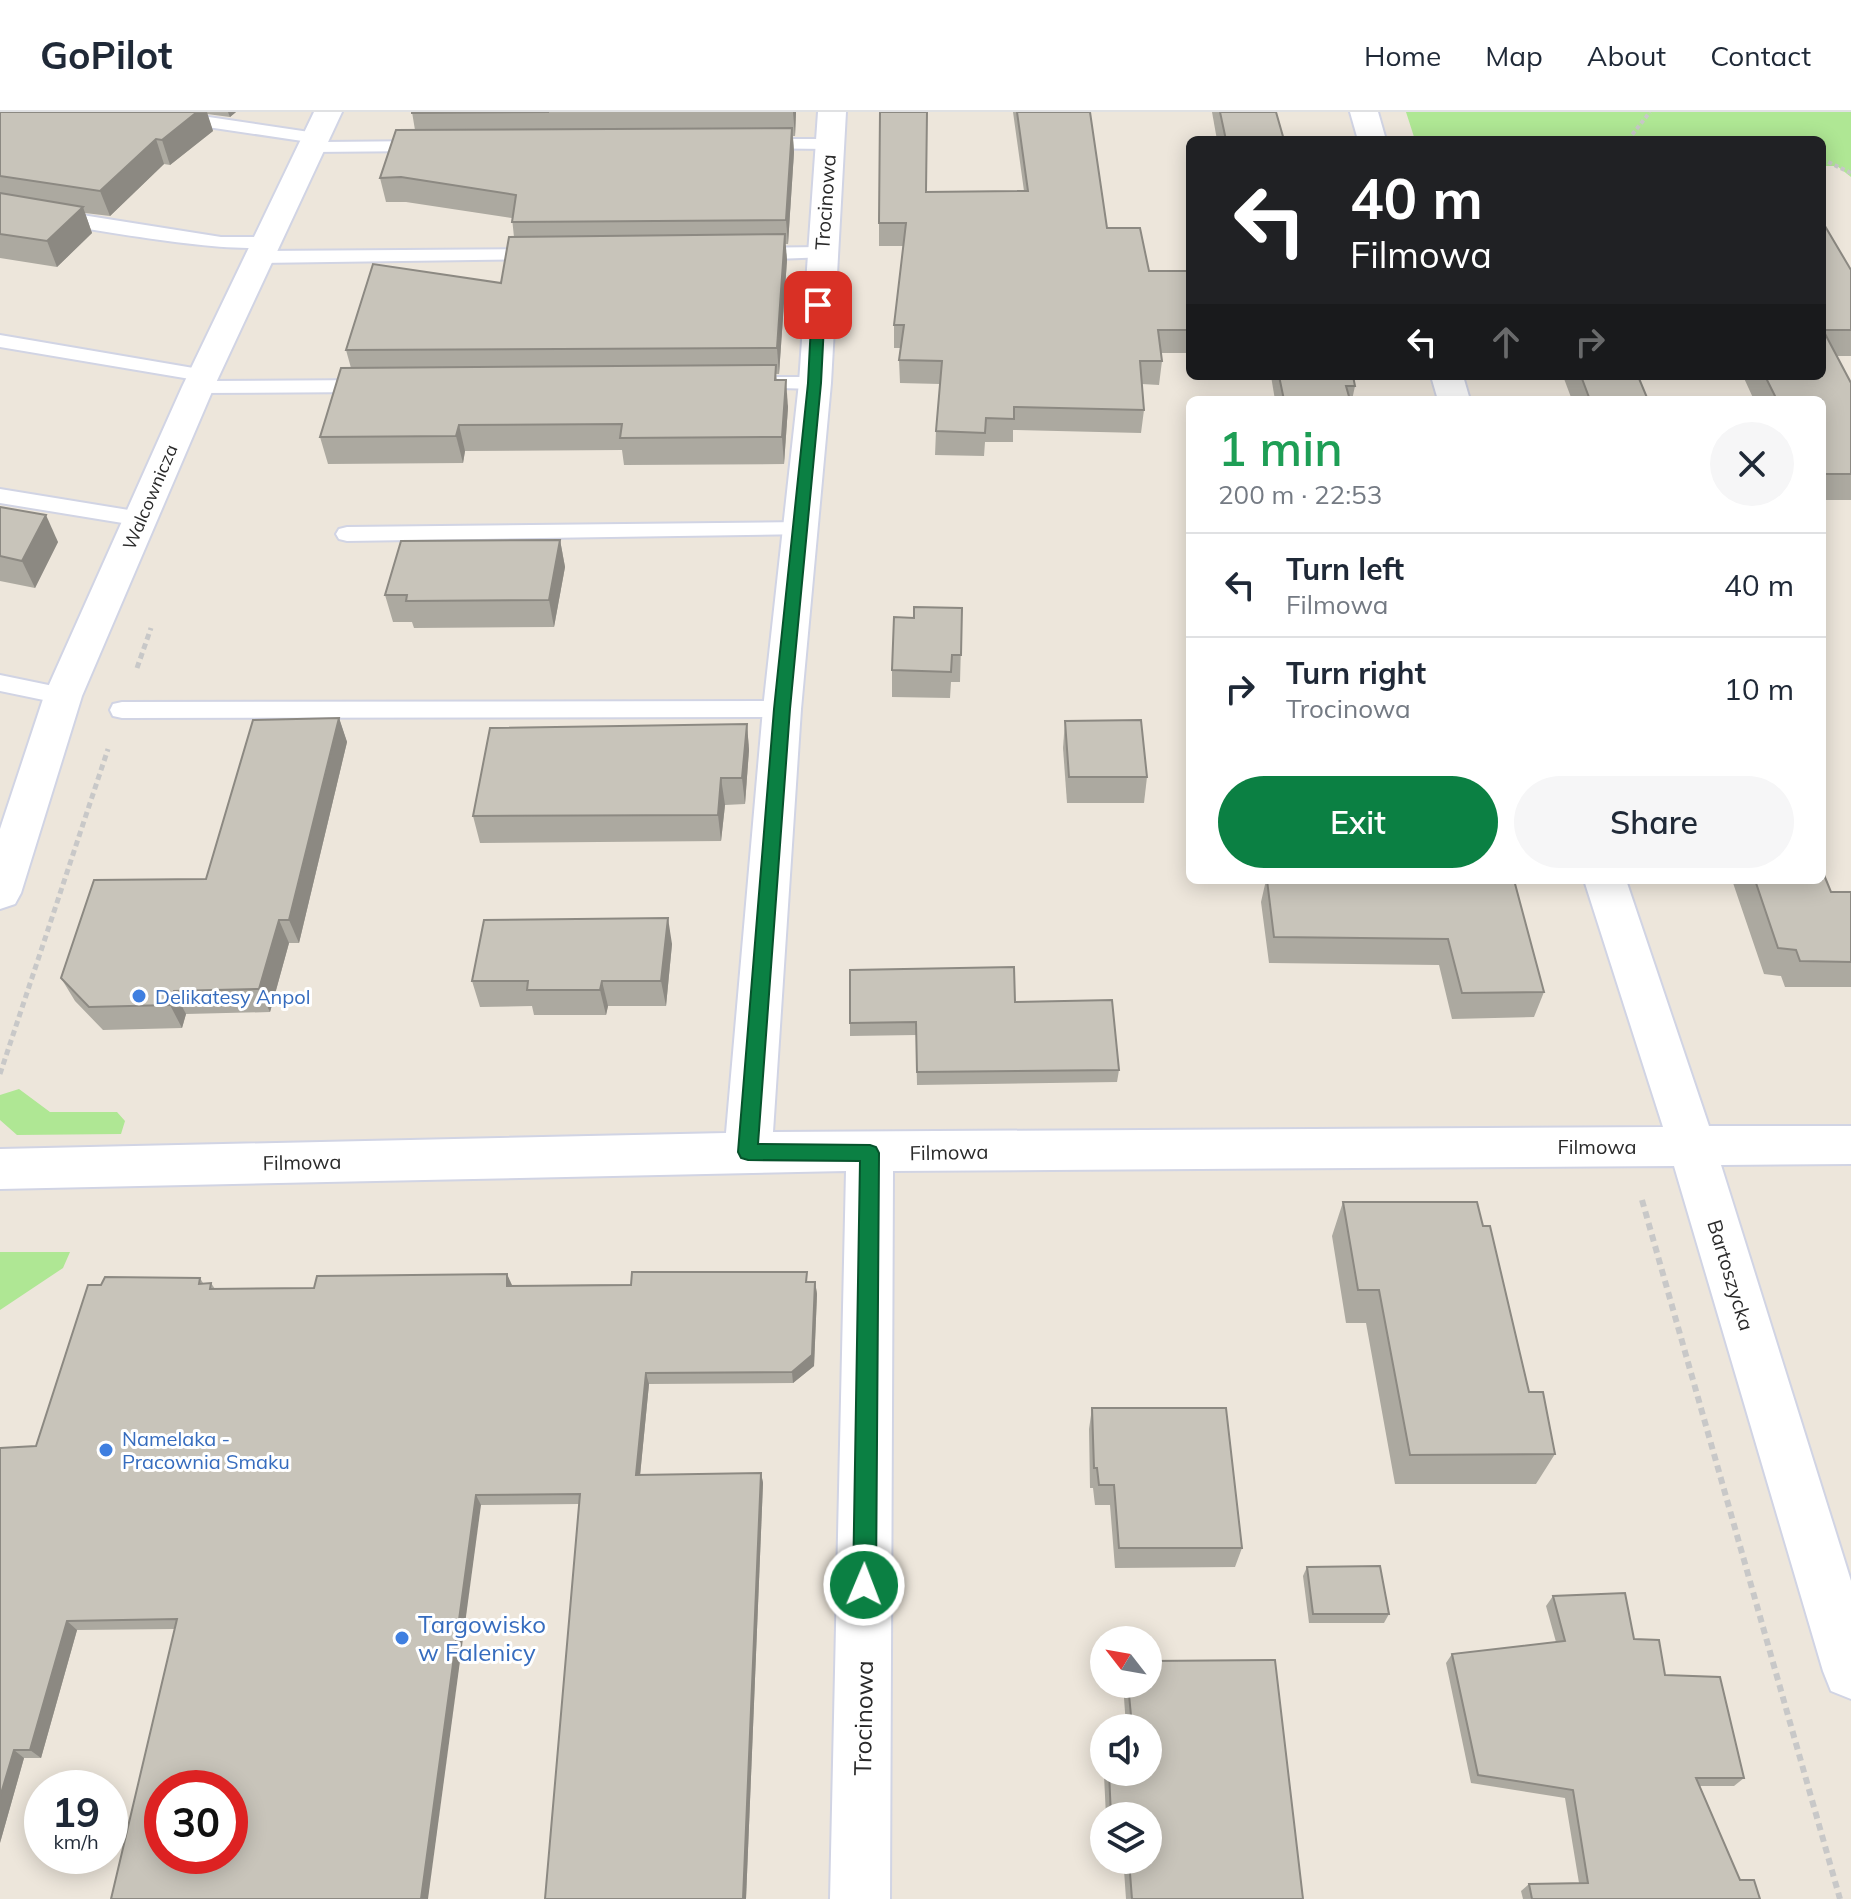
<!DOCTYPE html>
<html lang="en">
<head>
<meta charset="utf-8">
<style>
  :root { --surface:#fff; --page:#f6f6f7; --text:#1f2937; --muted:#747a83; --line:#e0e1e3; --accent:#0b8043 }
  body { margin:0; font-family:Mulish,sans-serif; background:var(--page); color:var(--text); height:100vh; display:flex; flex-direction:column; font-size:30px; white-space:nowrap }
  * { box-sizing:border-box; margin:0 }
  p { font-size:26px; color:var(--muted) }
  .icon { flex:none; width:44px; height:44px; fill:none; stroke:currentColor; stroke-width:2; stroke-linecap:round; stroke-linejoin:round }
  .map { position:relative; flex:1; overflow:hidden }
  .drawer { position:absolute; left:1186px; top:284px; width:640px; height:488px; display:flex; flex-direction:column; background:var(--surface); border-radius:12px; box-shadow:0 4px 20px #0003 }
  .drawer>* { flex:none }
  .hud { position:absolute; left:1186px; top:24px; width:640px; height:244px; border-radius:12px; box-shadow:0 4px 20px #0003; background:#202124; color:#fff; overflow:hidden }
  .needle { width:52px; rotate:301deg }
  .controls { position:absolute; left:1090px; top:1514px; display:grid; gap:16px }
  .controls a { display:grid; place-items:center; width:72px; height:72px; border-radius:50%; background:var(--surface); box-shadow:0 4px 20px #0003; font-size:40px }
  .speed { position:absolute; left:24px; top:1658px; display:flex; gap:16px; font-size:40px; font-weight:700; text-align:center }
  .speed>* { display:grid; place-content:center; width:104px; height:104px; border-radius:50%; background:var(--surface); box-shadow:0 4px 20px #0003; line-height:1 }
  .speed small { font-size:20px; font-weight:400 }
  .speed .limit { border:12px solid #d22; background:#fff; color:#111 }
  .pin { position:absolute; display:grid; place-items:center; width:68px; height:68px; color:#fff; margin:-34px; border-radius:16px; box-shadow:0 4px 12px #0006 }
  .me { position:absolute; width:88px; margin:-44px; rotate:1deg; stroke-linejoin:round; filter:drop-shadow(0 0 6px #0008) }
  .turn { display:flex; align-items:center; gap:28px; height:168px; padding:0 32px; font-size:36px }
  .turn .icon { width:104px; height:104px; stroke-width:2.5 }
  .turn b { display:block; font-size:56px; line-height:68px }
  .lanes { display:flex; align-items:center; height:76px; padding:0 32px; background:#0003; justify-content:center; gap:40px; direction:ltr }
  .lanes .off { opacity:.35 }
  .round { display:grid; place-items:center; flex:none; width:84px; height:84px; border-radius:42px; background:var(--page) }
  .overview { display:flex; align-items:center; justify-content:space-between; height:136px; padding:0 32px }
  h1 { font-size:48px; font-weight:600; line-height:60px; color:#1e9e55 }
  .cta { display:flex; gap:16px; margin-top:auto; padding:16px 32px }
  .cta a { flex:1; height:92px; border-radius:48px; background:var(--accent); color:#fff; font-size:32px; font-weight:600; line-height:92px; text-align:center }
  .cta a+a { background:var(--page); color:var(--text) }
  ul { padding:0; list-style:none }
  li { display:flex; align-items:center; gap:24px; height:104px; padding:0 32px; border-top:2px solid var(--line) }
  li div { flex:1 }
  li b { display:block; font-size:30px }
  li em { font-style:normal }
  header { display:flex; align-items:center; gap:48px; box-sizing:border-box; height:112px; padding:0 40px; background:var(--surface); border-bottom:2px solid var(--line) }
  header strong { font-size:38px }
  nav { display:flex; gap:44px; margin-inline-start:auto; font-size:28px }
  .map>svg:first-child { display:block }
</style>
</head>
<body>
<header>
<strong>GoPilot</strong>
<nav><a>Home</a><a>Map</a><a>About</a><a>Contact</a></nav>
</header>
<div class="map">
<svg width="1851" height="1787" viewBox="0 0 1851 1787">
  <rect width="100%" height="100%" fill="#ede6db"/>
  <g fill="#afe794">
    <path d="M 1406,0 L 1851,0 L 1851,65 L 1837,54 L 1822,54 L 1822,28 L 1415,28 Z"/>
    <path d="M 19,977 L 50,1000 L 117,1000 L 125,1009 L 121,1022 L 17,1023 L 0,1008 L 0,983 Z"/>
    <path d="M 0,1140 L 70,1140 L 63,1156 L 0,1198 Z"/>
  </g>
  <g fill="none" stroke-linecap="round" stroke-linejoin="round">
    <defs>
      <g id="lane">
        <path d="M 131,0 L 175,0 L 316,21 L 322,22 L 325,26 L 322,30 L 427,29 L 436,34 L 427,39 L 312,40 L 303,35 L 309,30 L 140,5 Z"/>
        <path d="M 757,27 L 829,27 L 838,32 L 829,37 L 751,36 L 748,32 L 751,28 Z"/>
        <path d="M 0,90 L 221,125 L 266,125 L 275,131 C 257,150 38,108 0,102 Z"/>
        <path d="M 821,135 L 831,141 L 828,145 L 748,148 L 738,142 L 748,136 Z"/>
        <path d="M 542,137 L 552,143 L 549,147 L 259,151 L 249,145 L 259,139 Z"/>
        <path d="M 0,223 L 211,259 L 214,263 L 206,269 L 373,268 L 383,274 L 373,280 L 198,281 L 188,275 L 191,271 L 202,269 L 0,235 Z"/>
        <path d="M 750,265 L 815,265 L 825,271 L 815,277 L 743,275 L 740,271 L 743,267 Z"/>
        <path d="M 0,377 L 141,400 L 149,402 L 152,407 L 149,412 L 141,414 L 0,391 Z"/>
        <path d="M 802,410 L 810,412 L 813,417 L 810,422 L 347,429 L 339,427 L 336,422 L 339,417 L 347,415 Z"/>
        <path d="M 0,563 L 63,576 L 72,578 L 75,584 L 72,590 L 63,592 L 0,579 Z"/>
        <path d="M 782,589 L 791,591 L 794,597 L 791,603 L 782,605 L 122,606 L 113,604 L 110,598 L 113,592 L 122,590 Z"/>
      </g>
      <g id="street">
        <path d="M 818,0 L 846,0 L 831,271 L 801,597 L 773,1020 L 1663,1015 L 1584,768 L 1626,768 L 1709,1014 L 1851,1014 L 1851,1052 L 1721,1053 L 1851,1469 L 1851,1587 L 1831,1579 L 1823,1559 L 1674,1054 L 893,1059 L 890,1787 L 830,1787 L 846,1059 L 0,1077 L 0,1037 L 726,1021 L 763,597 L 799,271 Z"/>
        <path d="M 1350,0 L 1378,0 L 1386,28 L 1358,28 Z"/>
        <path d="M 1431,264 L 1463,264 L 1470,288 L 1438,288 Z"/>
      </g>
      <path id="secondary" d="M 314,0 L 342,0 L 214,275 L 82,584 L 21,781 L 15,792 L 0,797 L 0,717 L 44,584 L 182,275 Z"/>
    </defs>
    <use href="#lane" stroke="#d1d4e4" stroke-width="4"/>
    <use href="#street" stroke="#d1d4e4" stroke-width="4"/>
    <use href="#secondary" stroke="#d1d4e4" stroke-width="4"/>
    <g stroke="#c8c8c8" stroke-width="4" stroke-dasharray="4 3" stroke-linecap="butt">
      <path d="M 1628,28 L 1650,0"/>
      <path d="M 1822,47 L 1851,61"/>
    </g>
    <g stroke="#c8c8c8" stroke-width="5" stroke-dasharray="6 4" stroke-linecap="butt">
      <path d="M 137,556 L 151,516"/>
      <path d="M 0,962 L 108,637"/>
    </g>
    <path stroke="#c8c8c8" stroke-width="6" stroke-dasharray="7 5" stroke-linecap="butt" d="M 1642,1088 L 1840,1787"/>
    <use href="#lane" fill="#fff" fill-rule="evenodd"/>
    <use href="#street" fill="#fff" fill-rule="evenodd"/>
    <use href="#secondary" fill="#fff" fill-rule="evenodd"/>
  </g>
  <g fill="#aca9a0">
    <path d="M 0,0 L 236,0 L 230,5 L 207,2 L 213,19 L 170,53 L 164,52 L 110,104 L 85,101 L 92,121 L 57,155 L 0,146 Z"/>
    <path d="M 412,0 L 796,0 L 795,24 L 793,24 L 794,40 L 788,132 L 785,132 L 787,148 L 779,262 L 776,262 L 777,268 L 788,295 L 784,352 L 624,353 L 622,338 L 465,339 L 463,351 L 328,352 L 320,325 L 351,256 L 346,238 L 501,171 L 514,125 L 512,106 L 406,90 L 386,90 L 380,66 L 415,18 Z"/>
    <path d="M 1013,0 L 1090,0 L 1107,116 L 1149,159 L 1190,159 L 1190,241 L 1161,241 L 1162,249 L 1159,273 L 1142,272 L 1144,298 L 1141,321 L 1013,318 L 1013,330 L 985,330 L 984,344 L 935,343 L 936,319 L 940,272 L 900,271 L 899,248 L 901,236 L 894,236 L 894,213 L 903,134 L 879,134 L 879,111 L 926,80 L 1024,79 Z"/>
    <path d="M 1212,0 L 1276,0 L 1284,28 L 1217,28 Z"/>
    <path d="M 1822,109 L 1851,158 L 1851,244 L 1837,244 L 1851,271 L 1851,388 L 1822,388 L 1822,288 L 1754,288 L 1743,264 L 1822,264 Z"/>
    <path d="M 1271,264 L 1353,264 L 1355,274 L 1352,288 L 1275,288 Z"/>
    <path d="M 1563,264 L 1638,264 L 1648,288 L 1572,288 Z"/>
    <path d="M 0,395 L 58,430 L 35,476 L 0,469 Z"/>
    <path d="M 560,428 L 565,455 L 554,515 L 414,516 L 412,510 L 393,510 L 385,483 Z"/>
    <path d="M 962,496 L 960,570 L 951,570 L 950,586 L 892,585 L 892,558 L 914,506 Z"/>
    <path d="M 339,606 L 347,630 L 299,831 L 289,831 L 270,900 L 186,902 L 182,916 L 103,918 L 75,889 L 61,866 L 206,767 Z"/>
    <path d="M 1065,609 L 1147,665 L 1144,691 L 1067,691 L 1063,636 Z"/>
    <path d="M 747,612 L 749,638 L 745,692 L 725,693 L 721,729 L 480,731 L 473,704 Z"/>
    <path d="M 1266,768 L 1514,768 L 1544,880 L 1534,905 L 1452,907 L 1439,853 L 1269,851 L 1261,790 Z"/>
    <path d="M 1732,768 L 1822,768 L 1831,780 L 1851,780 L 1851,875 L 1785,875 L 1781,864 L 1764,862 Z"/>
    <path d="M 672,832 L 666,894 L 608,894 L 606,903 L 534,903 L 532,894 L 480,895 L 472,869 Z"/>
    <path d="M 1015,890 L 1119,958 L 1117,970 L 917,973 L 916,923 L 850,924 L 850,911 Z"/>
    <path d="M 1343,1090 L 1529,1280 L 1555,1342 L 1536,1372 L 1395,1372 L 1366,1211 L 1346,1211 L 1332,1124 Z"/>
    <path d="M 200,1166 L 203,1171 L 211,1171 L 215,1177 L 815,1170 L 817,1182 L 814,1254 L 793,1271 L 649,1272 L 640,1363 L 761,1361 L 763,1371 L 746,1787 L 545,1787 L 579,1392 L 481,1393 L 175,1517 L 77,1518 L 41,1646 L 24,1646 L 0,1731 L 36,1334 L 101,1173 Z"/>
    <path d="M 1092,1296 L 1242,1436 L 1235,1455 L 1115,1456 L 1110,1393 L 1095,1393 L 1093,1376 L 1090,1376 L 1089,1317 Z"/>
    <path d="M 1307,1455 L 1389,1502 L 1384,1511 L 1309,1511 L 1303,1464 Z"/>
    <path d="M 1553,1484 L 1634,1527 L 1665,1563 L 1744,1666 L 1734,1674 L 1700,1674 L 1740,1768 L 1760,1787 L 1523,1787 L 1521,1779 L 1529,1772 L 1579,1771 L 1565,1686 L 1471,1671 L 1446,1551 L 1452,1542 L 1556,1530 L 1546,1494 Z"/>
    <path d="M 1123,1572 L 1148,1572 L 1303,1787 L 1126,1787 L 1124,1758 L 1109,1758 L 1108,1748 L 1148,1748 L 1148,1704 L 1106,1704 L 1103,1643 L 1104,1638 L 1104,1660 L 1148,1660 L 1148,1616 L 1118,1616 L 1119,1613 L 1126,1614 Z"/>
  </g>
  <g fill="#8c8982">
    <path d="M 197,0 L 207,0 L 213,19 L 170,53 L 162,28 Z"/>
    <path d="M 228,0 L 236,0 L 230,5 Z"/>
    <path d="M 793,0 L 796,0 L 795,24 Z"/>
    <path d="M 792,16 L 794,40 L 788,132 L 786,108 Z"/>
    <path d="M 156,27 L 164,52 L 110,104 L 100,79 Z"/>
    <path d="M 83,95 L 92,121 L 57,155 L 47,129 Z"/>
    <path d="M 785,122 L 787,148 L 779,262 L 777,236 Z"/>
    <path d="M 786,268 L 788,295 L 784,352 L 782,325 Z"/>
    <path d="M 459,313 L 465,339 L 463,351 L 456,324 Z"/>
    <path d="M 46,403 L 58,430 L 35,476 L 22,449 Z"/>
    <path d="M 560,428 L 565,455 L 554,515 L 549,488 Z"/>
    <path d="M 339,606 L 347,630 L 299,831 L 289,808 Z"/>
    <path d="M 747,612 L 749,638 L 745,692 L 742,666 Z"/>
    <path d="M 721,666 L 725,693 L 721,729 L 718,703 Z"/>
    <path d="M 668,806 L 672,832 L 666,894 L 661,869 Z"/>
    <path d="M 279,808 L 289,831 L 270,900 L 259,877 Z"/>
    <path d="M 602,869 L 608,894 L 606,903 L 600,878 Z"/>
    <path d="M 174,879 L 186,902 L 182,916 L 170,893 Z"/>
    <path d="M 507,1162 L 512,1173 L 511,1186 L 507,1174 Z"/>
    <path d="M 815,1170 L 817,1182 L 814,1254 L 793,1271 L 792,1260 Z"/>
    <path d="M 646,1261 L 649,1272 L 639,1374 L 636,1363 Z"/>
    <path d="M 761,1361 L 763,1371 L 746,1787 L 743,1787 Z"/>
    <path d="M 476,1383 L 481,1393 L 428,1787 L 421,1787 Z"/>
    <path d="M 67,1509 L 77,1518 L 41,1646 L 30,1638 Z"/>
    <path d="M 14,1638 L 24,1646 L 0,1731 L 0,1685 Z"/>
  </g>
  <g fill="#c8c4ba" stroke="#8c8982" stroke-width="2" fill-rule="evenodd">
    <path d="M 0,0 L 197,0 L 162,28 L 156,27 L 100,79 L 0,64 Z"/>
    <path d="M 412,0 L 549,0 L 412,1 Z"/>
    <path d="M 880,0 L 927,0 L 926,80 L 1028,79 L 1017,0 L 1090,0 L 1107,116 L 1140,116 L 1149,159 L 1190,159 L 1190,218 L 1158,218 L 1162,249 L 1140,249 L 1144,298 L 1014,295 L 1014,307 L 986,306 L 985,321 L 936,319 L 942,249 L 899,248 L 904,213 L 894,213 L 906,111 L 879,111 Z"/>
    <path d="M 1220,0 L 1276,0 L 1284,28 L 1226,28 Z"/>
    <path d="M 792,16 L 786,108 L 512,110 L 516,83 L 401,65 L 380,66 L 396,18 Z"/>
    <path d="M 0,81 L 83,95 L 47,129 L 0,122 Z"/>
    <path d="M 1822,109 L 1851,158 L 1851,218 L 1823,218 L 1851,271 L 1851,362 L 1822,362 L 1822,288 L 1777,288 L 1765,264 L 1822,264 Z"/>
    <path d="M 785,122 L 777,236 L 346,238 L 373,152 L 501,171 L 509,125 Z"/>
    <path d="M 776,253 L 775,268 L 786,268 L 782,325 L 620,326 L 622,312 L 459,313 L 456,324 L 320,325 L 341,256 Z"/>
    <path d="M 1279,264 L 1353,264 L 1355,274 L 1346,274 L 1350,288 L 1284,288 Z"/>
    <path d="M 1581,264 L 1638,264 L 1648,288 L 1581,288 L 1590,288 Z"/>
    <path d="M 0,395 L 46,403 L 22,449 L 0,444 Z"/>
    <path d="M 560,428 L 549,488 L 406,489 L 407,483 L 385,483 L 401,429 Z"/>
    <path d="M 914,495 L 962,496 L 961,543 L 952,543 L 951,560 L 892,558 L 894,505 L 914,506 Z"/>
    <path d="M 339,606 L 289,808 L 279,808 L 259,877 L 174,879 L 170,893 L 89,895 L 61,866 L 94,768 L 206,767 L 253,608 Z"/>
    <path d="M 1141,608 L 1147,665 L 1069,665 L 1065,609 Z"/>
    <path d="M 747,612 L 742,666 L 721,666 L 718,703 L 473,704 L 490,616 Z"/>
    <path d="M 1822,758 L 1831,780 L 1851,780 L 1851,850 L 1800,849 L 1796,838 L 1778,836 L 1755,768 L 1822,768 Z"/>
    <path d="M 1267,768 L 1514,768 L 1544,880 L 1462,881 L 1448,827 L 1274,825 Z"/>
    <path d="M 668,806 L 661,869 L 602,869 L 600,878 L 527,878 L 528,869 L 472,869 L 484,808 Z"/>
    <path d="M 1014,855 L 1015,890 L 1112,888 L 1119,958 L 917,960 L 916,910 L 850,911 L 850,858 Z"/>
    <path d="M 1343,1090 L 1477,1090 L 1483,1114 L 1490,1114 L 1529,1280 L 1543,1280 L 1555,1342 L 1410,1343 L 1379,1178 L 1358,1178 Z"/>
    <path d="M 632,1160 L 807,1160 L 806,1170 L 815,1170 L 812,1243 L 792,1260 L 646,1261 L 636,1363 L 761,1361 L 743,1787 L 545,1787 L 580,1382 L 476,1383 L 421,1787 L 111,1787 L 177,1507 L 67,1509 L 30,1638 L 14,1638 L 0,1685 L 0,1336 L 36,1334 L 88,1173 L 101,1173 L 105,1165 L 200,1166 L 199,1172 L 211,1171 L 210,1177 L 314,1176 L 317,1164 L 507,1162 L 507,1174 L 631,1173 ZM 162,1676 L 230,1676 L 230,1744 L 162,1744 Z"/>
    <path d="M 1092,1296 L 1226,1296 L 1242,1436 L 1119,1436 L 1114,1373 L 1099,1373 L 1097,1356 L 1094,1356 Z"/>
    <path d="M 1380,1454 L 1389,1502 L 1313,1502 L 1307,1455 Z"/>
    <path d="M 1625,1481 L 1634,1527 L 1659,1528 L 1665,1563 L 1720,1565 L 1744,1666 L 1696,1666 L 1740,1768 L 1754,1768 L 1760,1787 L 1532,1787 L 1529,1772 L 1588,1771 L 1573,1678 L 1478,1663 L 1452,1542 L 1565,1529 L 1553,1484 Z"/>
    <path d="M 1275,1548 L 1303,1787 L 1132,1787 L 1129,1748 L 1148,1748 L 1148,1704 L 1111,1704 L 1109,1660 L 1148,1660 L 1148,1616 L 1119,1616 L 1119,1613 L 1132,1614 L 1128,1572 L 1148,1572 L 1148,1549 Z"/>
  </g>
  <path fill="#0b8043" stroke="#07532c" stroke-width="2" d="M 818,189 L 825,193 L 821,271 L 790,597 L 758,1032 L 870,1033 L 876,1035 L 879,1041 L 876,1473 L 872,1481 L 864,1484 L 856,1481 L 853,1473 L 860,1049 L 748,1048 L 741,1046 L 738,1040 L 774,597 L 808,271 L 812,193 Z"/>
  <g fill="#3f7fe0" stroke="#fff" stroke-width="3">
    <circle cx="139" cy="884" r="8"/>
    <circle cx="106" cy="1338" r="8"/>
    <circle cx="402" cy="1526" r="8"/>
  </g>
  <g text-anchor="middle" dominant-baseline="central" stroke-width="6" stroke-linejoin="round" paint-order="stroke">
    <g font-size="18" fill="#2a2a2a" stroke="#fff">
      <text transform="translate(150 385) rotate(-67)">Walcownicza</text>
    </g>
    <g font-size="20" fill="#2a2a2a" stroke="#fff">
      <text transform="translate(825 90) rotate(-86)">Trocinowa</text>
      <text x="1597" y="1034">Filmowa</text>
      <text transform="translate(949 1040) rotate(-1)">Filmowa</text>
      <text transform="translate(302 1050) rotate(-1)">Filmowa</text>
      <text transform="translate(1731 1163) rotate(73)">Bartoszycka</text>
    </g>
    <g font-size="20" fill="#366cbe" stroke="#fff" text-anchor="start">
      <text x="155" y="884">Delikatesy Anpol</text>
      <text x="122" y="1326">Namelaka -<tspan x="122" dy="23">Pracownia Smaku</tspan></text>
    </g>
    <g font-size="24" fill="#366cbe" stroke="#fff" text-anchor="start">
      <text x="418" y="1512">Targowisko<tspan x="418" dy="28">w Falenicy</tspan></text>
    </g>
    <g font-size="24" fill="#2a2a2a" stroke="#fff">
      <text transform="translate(863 1606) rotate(-89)">Trocinowa</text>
    </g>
  </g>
</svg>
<div class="controls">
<a><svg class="needle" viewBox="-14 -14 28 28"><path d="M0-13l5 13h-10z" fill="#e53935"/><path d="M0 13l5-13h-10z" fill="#747a83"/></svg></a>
<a><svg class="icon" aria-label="sound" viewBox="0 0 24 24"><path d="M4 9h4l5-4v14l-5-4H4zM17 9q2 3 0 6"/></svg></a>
<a><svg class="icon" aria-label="layers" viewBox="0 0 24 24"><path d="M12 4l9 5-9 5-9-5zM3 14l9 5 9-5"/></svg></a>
</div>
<div class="speed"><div>19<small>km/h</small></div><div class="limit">30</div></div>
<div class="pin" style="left:818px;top:193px;background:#d93025"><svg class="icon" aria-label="arrive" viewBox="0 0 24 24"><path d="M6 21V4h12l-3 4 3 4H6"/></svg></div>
<svg class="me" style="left:864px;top:1473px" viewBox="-20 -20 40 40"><circle r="17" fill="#0b8043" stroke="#fff" stroke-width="3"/><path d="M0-11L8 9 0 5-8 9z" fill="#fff"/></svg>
<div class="hud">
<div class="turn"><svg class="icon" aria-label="left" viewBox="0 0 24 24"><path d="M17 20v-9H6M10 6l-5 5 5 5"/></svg><div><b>40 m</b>Filmowa</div></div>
<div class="lanes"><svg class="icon" aria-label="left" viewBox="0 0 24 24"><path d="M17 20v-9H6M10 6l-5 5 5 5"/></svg><svg class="icon off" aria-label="ahead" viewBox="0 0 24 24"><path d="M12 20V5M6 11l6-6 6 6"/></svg><svg class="icon off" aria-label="right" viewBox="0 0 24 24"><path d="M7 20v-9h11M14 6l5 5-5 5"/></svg></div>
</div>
<section class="drawer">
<div class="overview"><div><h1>1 min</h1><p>200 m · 22:53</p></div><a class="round"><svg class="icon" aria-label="close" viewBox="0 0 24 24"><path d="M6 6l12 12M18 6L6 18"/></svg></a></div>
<ul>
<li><svg class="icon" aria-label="left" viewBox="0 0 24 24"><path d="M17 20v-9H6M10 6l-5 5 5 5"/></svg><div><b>Turn left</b><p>Filmowa</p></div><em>40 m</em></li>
<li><svg class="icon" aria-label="right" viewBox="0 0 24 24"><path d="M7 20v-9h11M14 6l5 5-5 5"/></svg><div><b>Turn right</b><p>Trocinowa</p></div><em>10 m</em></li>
</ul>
<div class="cta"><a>Exit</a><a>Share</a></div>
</section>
</div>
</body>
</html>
